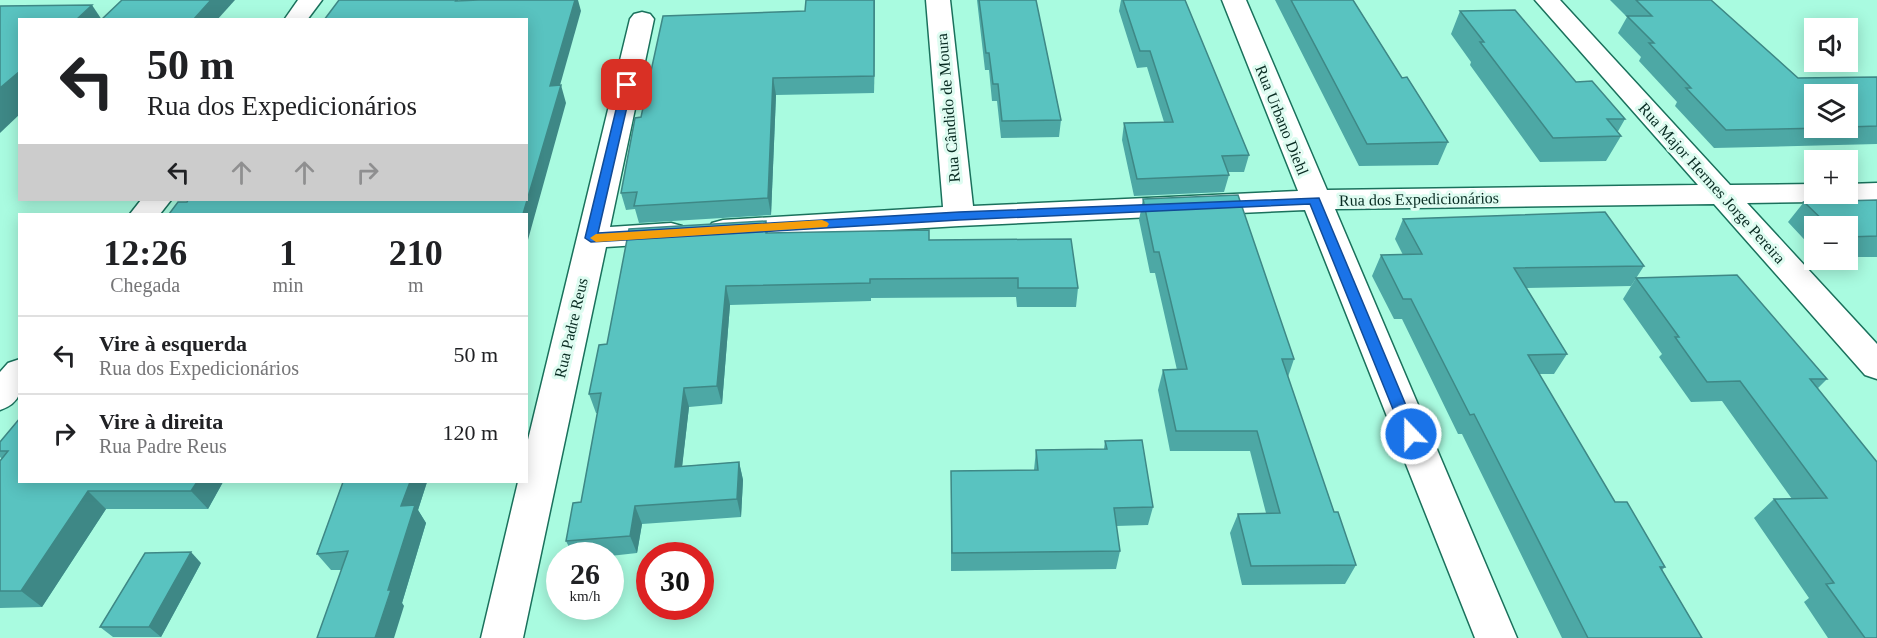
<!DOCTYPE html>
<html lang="pt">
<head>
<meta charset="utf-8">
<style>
  :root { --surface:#fff; --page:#f6f6f6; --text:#202124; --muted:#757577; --line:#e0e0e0 }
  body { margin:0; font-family:Georgia,serif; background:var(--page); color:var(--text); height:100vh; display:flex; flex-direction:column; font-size:22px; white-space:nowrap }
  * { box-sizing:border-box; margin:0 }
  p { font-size:20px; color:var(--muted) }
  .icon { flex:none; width:33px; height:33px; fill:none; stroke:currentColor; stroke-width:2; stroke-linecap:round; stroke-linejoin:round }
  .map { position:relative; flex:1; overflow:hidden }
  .panel { position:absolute; left:18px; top:213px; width:510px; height:270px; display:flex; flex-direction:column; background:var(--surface); border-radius:0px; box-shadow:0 3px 15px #0003 }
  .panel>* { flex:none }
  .guide { position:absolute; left:18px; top:18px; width:510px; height:183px; border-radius:0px; box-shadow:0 3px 15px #0003; background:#fff; color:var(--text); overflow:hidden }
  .buttons { position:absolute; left:1804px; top:18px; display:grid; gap:12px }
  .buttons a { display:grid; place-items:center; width:54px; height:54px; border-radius:0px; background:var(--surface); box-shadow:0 3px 15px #0003; font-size:30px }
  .speed { position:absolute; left:546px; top:542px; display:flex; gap:12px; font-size:30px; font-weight:700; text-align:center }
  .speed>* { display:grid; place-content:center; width:78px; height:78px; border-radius:50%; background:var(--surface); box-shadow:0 3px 15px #0003; line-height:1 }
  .speed small { font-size:15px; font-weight:400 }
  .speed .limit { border:9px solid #d22; background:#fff; color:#111 }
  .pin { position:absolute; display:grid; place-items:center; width:51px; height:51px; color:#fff; margin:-26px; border-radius:12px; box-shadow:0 3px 9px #0006 }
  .me { position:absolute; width:66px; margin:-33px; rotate:338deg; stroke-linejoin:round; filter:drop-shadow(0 0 4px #0008) }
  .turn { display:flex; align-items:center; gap:21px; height:126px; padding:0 30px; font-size:27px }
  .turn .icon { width:78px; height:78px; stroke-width:2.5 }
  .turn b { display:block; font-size:42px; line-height:51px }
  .lanes { display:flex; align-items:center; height:57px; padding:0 30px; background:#0003; justify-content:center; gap:30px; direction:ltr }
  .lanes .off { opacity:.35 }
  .eta { display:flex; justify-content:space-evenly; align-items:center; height:102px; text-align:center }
  .eta b { font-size:36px; font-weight:800; line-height:42px }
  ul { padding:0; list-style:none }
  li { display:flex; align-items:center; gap:18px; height:78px; padding:0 30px; border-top:2px solid var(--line) }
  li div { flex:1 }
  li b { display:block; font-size:22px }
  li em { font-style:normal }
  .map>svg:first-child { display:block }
</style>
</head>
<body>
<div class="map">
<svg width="1877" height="638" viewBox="0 0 1877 638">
  <rect width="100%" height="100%" fill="#a9fbe0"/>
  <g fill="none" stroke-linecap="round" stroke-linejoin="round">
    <defs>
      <g id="minor">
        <path d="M 298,0 L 322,0 L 307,20 L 284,20 Z"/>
        <path d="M 926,0 L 950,0 L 973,206 L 1298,191 L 1222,0 L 1246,0 L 1327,190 L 1698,185 L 1535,0 L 1560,0 L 1730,185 L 1815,184 L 1815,194 L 1829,194 L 1825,200 L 1815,202 L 1747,203 L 1877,344 L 1877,379 L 1865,375 L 1714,204 L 1335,209 L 1517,638 L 1475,638 L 1305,210 L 959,226 L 723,240 L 712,237 L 708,230 L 712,223 L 723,220 L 943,207 Z"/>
        <path d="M 642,12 L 650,14 L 654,19 L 610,227 L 671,223 L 682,226 L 686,233 L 682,240 L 671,243 L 606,247 L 523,638 L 481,638 L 518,482 L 526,482 L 526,448 L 630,19 L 634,14 Z"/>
        <path d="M 1877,183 L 1877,201 L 1848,202 L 1838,200 L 1834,194 L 1848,194 L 1848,184 Z"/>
        <path d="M 141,200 L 171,200 L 160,214 L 130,214 Z"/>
        <path d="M 20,359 C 20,383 27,401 0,410 L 0,372 L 8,363 Z"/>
      </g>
    </defs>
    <use href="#minor" stroke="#1a715c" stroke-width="3"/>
    <use href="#minor" fill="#fff" fill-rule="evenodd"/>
  </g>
  <g fill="#4da8a5" fill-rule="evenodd">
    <path d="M 806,0 L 875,0 L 874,93 L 776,95 L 771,215 L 639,223 L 635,209 L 626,210 L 621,193 L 641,117 L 805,11 Z"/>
    <path d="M 977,0 L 1036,0 L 1061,120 L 1059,137 L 1001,138 L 997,101 L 992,101 L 989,70 L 985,70 Z"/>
    <path d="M 1121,0 L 1185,0 L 1249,155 L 1244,172 L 1228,172 L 1229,175 L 1224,192 L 1134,196 L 1122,140 L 1124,123 L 1164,122 L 1147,67 L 1137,68 L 1119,11 Z"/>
    <path d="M 1275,0 L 1353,0 L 1402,78 L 1448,142 L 1438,165 L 1359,166 Z"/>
    <path d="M 1610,0 L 1711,0 L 1798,78 L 1877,77 L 1877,144 L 1714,148 L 1675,106 L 1677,102 L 1639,61 L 1641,57 L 1618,33 L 1627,17 ZM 1848,94 L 1848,128 L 1815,128 Z"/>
    <path d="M 1460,11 L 1576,82 L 1625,119 L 1617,133 L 1621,136 L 1606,161 L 1540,162 L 1470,65 L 1471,62 L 1451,34 Z"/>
    <path d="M 1143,199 L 1294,359 L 1288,377 L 1334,512 L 1356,565 L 1345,584 L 1242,585 L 1230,533 L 1238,514 L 1266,513 L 1250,451 L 1170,451 L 1158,390 L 1163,370 L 1177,370 L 1155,273 L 1150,273 L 1139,220 Z"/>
    <path d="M 1877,200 L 1877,257 L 1848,257 L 1848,226 L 1815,226 L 1815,251 L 1788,222 L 1804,202 Z"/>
    <path d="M 1403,219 L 1644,266 L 1631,286 L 1526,288 L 1567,354 L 1554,374 L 1539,374 L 1615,502 L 1665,567 L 1662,570 L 1702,638 L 1562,638 L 1462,434 L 1458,434 L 1402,319 L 1394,319 L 1372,276 L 1381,255 L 1403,255 L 1395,239 Z"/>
    <path d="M 766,221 L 768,233 L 929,240 L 1078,288 L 1076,307 L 1017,307 L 1016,297 L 871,298 L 871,301 L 730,305 L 722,404 L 689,407 L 682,466 L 739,462 L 743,480 L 741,517 L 642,524 L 637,553 L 610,556 L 573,555 L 566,541 L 581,502 L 598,413 L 596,413 L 589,394 L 607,344 Z"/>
    <path d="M 1636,278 L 1827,379 L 1817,389 L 1877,638 L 1828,638 L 1804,602 L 1809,598 L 1754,518 L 1774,499 L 1792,499 L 1722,401 L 1691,402 L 1659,357 L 1662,354 L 1623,299 Z"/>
    <path d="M 20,418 L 20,482 L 223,482 L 208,509 L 106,509 L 42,607 L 0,608 L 0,461 L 2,459 L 0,457 L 0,442 Z"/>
    <path d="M 1105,441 L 1153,507 L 1148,525 L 1116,526 L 1120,551 L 1116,569 L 951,571 L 951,471 L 1034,470 L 1036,450 L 1104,449 Z"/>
    <path d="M 343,482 L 427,482 L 418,510 L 426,523 L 402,603 L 404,606 L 342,570 L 331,570 L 317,554 Z"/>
    <path d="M 201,563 L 161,637 L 113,637 L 100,627 Z"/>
  </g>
  <g fill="#3e8886">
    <path d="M 211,0 L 235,0 L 217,20 L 193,20 Z"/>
    <path d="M 575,0 L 578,0 L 581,11 L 555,103 L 550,86 Z"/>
    <path d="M 874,0 L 875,0 L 874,93 Z"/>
    <path d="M 92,5 L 102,20 L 76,20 Z"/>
    <path d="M 20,71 L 20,114 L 0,133 L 0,88 Z"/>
    <path d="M 773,78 L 776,95 L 771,215 L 768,198 Z"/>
    <path d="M 561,85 L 566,103 L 526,247 L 526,214 L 523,214 Z"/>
    <path d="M 726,286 L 730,305 L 722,404 L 717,386 Z"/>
    <path d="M 684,388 L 689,407 L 680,485 L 675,467 Z"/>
    <path d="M 739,462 L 743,480 L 741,517 L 737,499 Z"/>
    <path d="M 197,482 L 223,482 L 208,509 L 191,491 Z"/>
    <path d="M 410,482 L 427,482 L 418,510 L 426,523 L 402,603 L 404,606 L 394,638 L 375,638 L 388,590 L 401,506 Z"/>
    <path d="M 88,491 L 106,509 L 42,607 L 21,591 Z"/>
    <path d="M 635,506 L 642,524 L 637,553 L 630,536 Z"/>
    <path d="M 191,552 L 201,563 L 161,637 L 149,627 Z"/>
  </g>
  <g fill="#59c3c0" stroke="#3e8886" stroke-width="1.5">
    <path d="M 122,0 L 211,0 L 193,20 L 101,20 Z"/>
    <path d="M 339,0 L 457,0 L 456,1 L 479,0 L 575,0 L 550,86 L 561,85 L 523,214 L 169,214 L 178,202 L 187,202 L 188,200 L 526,200 L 526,20 L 324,20 Z"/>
    <path d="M 806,0 L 874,0 L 874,76 L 773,78 L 768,198 L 634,206 L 637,192 L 621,193 L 635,118 L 641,117 L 663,16 L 805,11 Z"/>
    <path d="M 979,0 L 1036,0 L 1061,120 L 1002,121 L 998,84 L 993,84 L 989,53 L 986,53 Z"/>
    <path d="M 1123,0 L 1185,0 L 1249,155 L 1222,156 L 1229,175 L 1137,179 L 1124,123 L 1173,122 L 1150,51 L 1140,51 Z"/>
    <path d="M 1291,0 L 1353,0 L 1402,78 L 1407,77 L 1448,142 L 1367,144 Z"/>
    <path d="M 1636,0 L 1711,0 L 1798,78 L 1877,77 L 1877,126 L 1848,127 L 1848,94 L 1815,94 L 1815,128 L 1825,128 L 1726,130 L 1686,88 L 1691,88 L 1649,43 L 1654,43 L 1627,16 L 1652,16 Z"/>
    <path d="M 92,5 L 76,20 L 20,20 L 20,71 L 0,88 L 0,6 Z"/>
    <path d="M 1515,10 L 1576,82 L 1592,81 L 1625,119 L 1607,119 L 1621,136 L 1553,138 L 1480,42 L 1484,42 L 1460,11 Z"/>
    <path d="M 1238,195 L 1294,359 L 1282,359 L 1334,512 L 1338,512 L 1356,565 L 1251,566 L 1238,514 L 1280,513 L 1257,431 L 1176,431 L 1163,370 L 1187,369 L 1159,252 L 1154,252 L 1143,199 Z"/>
    <path d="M 1877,200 L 1877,236 L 1848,237 L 1848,226 L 1829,226 L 1804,202 Z"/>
    <path d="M 1605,212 L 1644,266 L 1514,268 L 1567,354 L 1528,355 L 1615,502 L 1627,502 L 1665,567 L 1660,567 L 1702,638 L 1588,638 L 1474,414 L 1470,415 L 1411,299 L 1403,299 L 1381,255 L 1422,254 L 1403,219 Z"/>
    <path d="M 766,221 L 766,233 L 929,230 L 929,240 L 1071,239 L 1078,288 L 1018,288 L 1018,278 L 870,279 L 870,283 L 726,286 L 717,386 L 684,388 L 675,467 L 739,462 L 737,499 L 635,506 L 630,536 L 566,541 L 573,503 L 581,502 L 601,393 L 589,394 L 599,345 L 607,344 L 629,229 Z"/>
    <path d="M 1737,275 L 1827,379 L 1810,379 L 1877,462 L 1877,638 L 1865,638 L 1826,584 L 1834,583 L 1774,499 L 1827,498 L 1740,381 L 1707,382 L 1675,337 L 1679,337 L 1636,278 Z"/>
    <path d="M 20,418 L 20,482 L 197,482 L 191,491 L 88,491 L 21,591 L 0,591 L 0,461 L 8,451 L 0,451 L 0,442 Z"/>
    <path d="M 1142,440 L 1153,507 L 1114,508 L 1120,551 L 952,553 L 951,471 L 1038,470 L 1036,450 L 1107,449 L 1105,441 Z"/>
    <path d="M 343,482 L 410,482 L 401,506 L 415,505 L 388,590 L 391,590 L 375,638 L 317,638 L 348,551 L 317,554 Z"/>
    <path d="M 191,552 L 149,627 L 100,627 L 145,553 Z"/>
  </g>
  <path fill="#1a73e8" stroke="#114b97" stroke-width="1.5" d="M 627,81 L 632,85 L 598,233 L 959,212 L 1319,198 L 1418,434 L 1416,438 L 1406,438 L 1403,434 L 1310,204 L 959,220 L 591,242 L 585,238 L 622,85 Z"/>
  <path fill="#f59e0b" d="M 822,220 L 827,222 L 829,224 L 827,227 L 596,242 L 590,238 L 596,234 Z"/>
  <g text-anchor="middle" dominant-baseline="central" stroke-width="6" stroke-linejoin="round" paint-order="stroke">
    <g font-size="16" fill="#082b22" stroke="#defcf1">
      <text transform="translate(948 108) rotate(-95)">Rua Cândido de Moura</text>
      <text transform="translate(1282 120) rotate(68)">Rua Urbano Diehl</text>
      <text transform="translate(1712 183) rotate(48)">Rua Major Hermes Jorge Pereira</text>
      <text transform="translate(1419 199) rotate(-1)">Rua dos Expedicionários</text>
      <text transform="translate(571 328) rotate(-77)">Rua Padre Reus</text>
    </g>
  </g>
</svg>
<div class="buttons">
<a><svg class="icon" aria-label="sound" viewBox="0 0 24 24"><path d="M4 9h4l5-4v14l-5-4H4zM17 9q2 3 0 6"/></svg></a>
<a><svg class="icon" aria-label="layers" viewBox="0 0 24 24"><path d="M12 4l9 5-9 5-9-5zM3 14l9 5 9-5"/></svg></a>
<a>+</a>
<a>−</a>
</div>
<div class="speed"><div>26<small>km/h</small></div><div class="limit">30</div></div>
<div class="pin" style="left:627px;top:85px;background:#d93025"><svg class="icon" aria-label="arrive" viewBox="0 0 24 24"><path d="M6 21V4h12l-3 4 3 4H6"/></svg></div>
<svg class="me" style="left:1411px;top:434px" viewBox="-20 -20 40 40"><circle r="17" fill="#1a73e8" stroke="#fff" stroke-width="3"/><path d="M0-11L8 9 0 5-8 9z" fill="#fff"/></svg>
<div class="guide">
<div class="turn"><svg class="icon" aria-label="left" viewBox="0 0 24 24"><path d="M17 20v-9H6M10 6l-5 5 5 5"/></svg><div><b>50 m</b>Rua dos Expedicionários</div></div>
<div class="lanes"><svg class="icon" aria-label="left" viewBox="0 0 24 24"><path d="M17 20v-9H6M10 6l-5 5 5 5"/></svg><svg class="icon off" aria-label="ahead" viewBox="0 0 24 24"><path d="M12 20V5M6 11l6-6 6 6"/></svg><svg class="icon off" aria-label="ahead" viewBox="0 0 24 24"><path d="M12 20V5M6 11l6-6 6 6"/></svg><svg class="icon off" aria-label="right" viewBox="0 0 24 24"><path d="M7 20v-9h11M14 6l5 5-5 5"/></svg></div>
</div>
<section class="panel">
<div class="eta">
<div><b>12:26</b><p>Chegada</p></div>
<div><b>1</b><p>min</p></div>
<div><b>210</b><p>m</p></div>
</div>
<ul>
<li><svg class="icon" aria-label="left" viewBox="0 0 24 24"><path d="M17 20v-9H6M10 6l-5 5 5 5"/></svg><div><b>Vire à esquerda</b><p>Rua dos Expedicionários</p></div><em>50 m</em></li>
<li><svg class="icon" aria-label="right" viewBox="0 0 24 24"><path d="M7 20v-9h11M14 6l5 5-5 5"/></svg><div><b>Vire à direita</b><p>Rua Padre Reus</p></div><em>120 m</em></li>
</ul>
</section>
</div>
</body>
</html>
